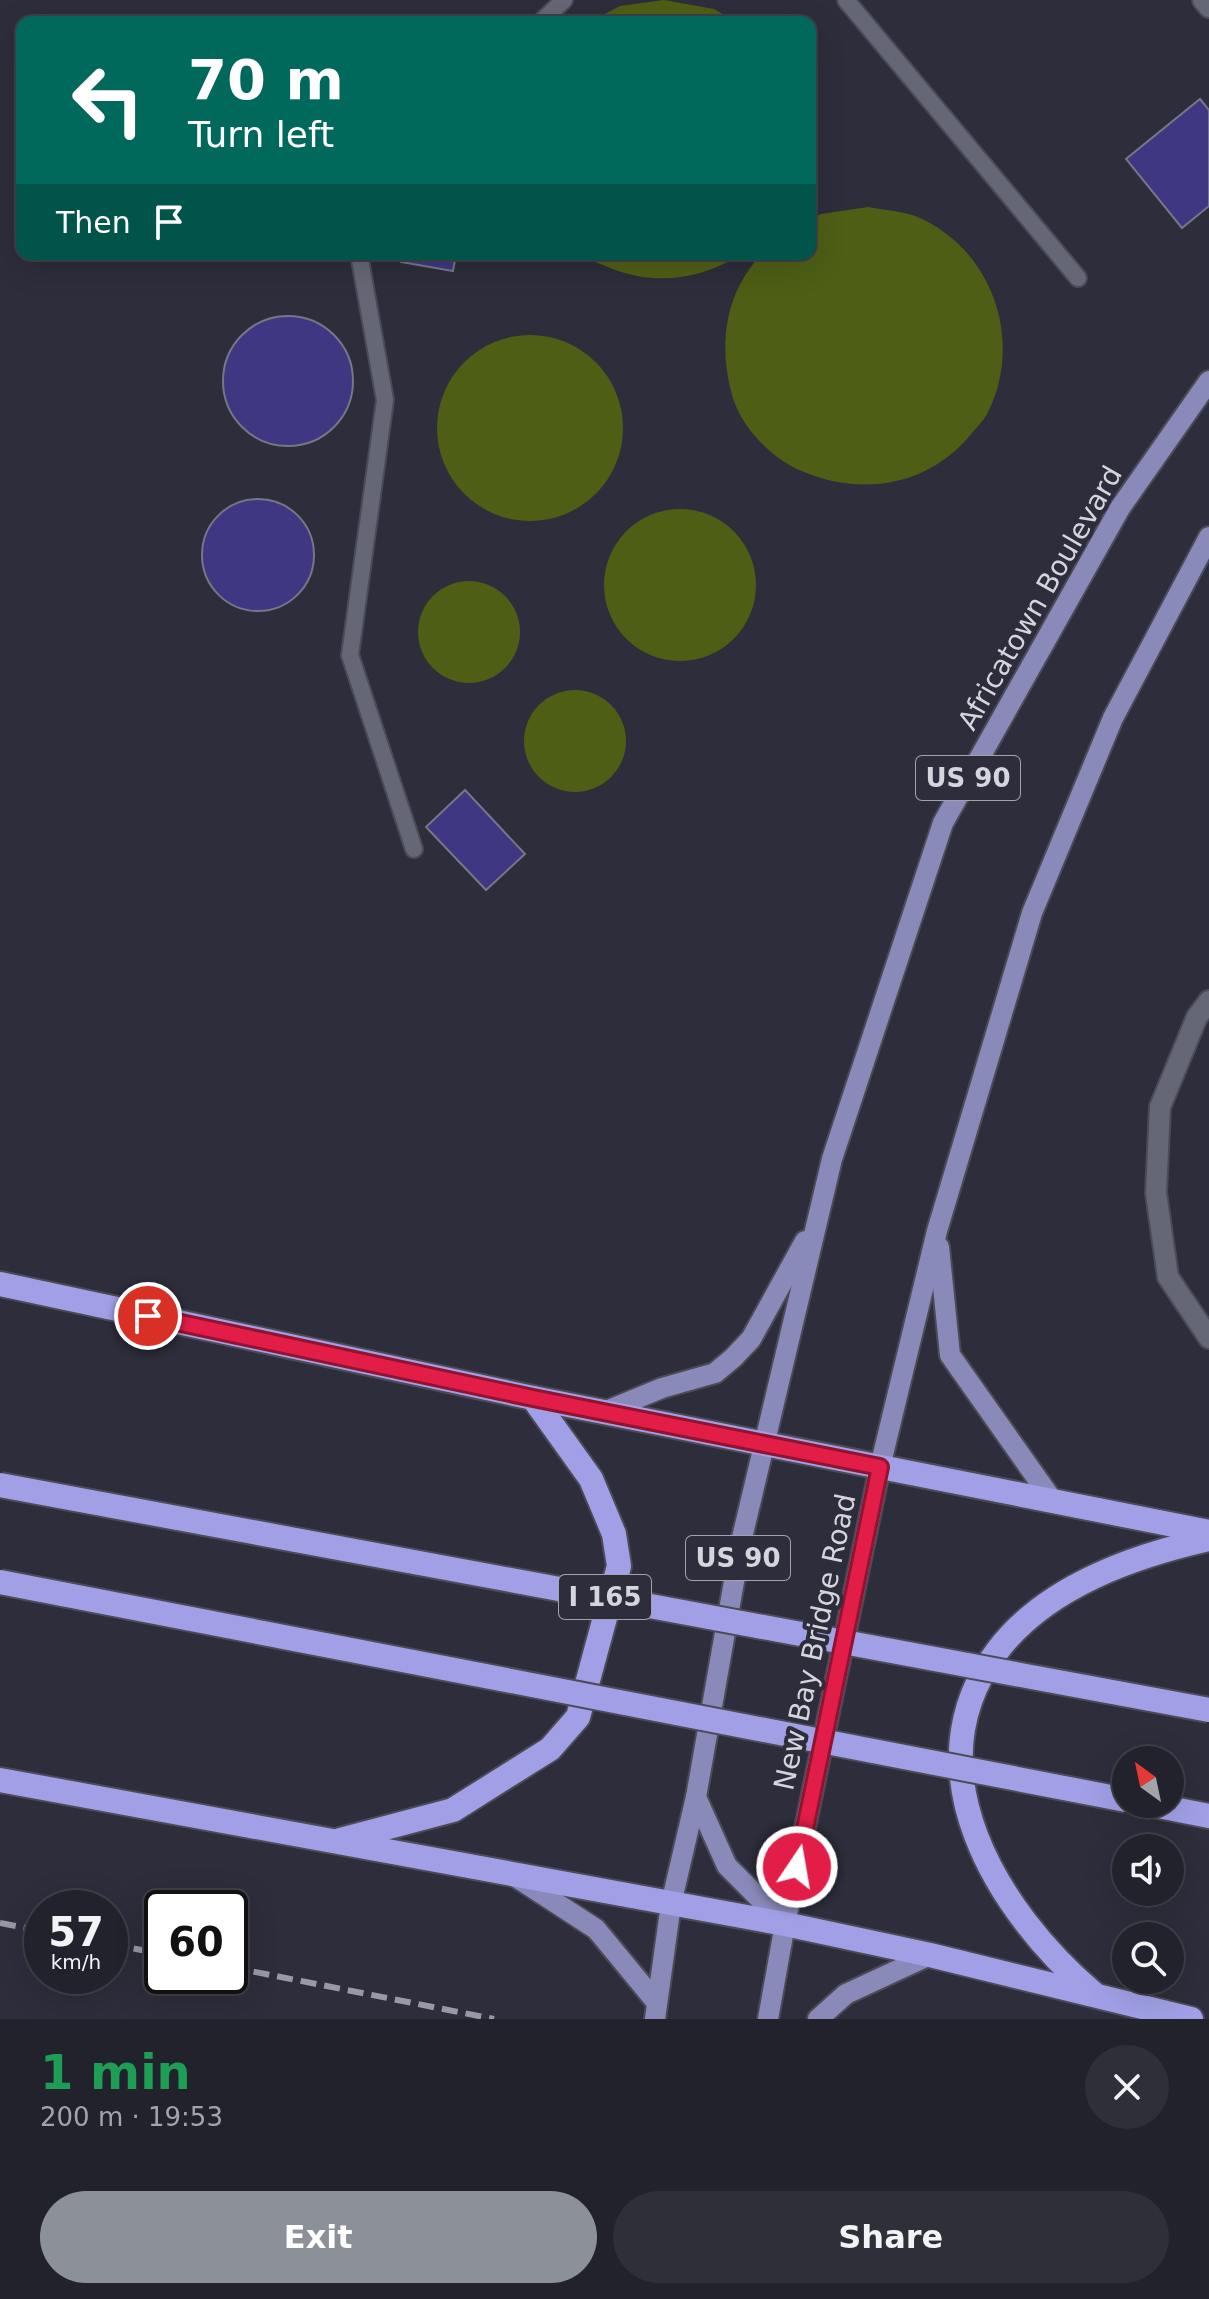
<!DOCTYPE html>
<html lang="en">
<head>
<meta charset="utf-8">
<style>
  :root { --surface:#22222c; --page:#2e2f38; --text:#f1f3f6; --muted:#a2a4a9; --line:#3f3f48; --accent:#8c9099 }
  body { margin:0; font-family:"DejaVu Sans",sans-serif; background:var(--page); color:var(--text); height:100vh; display:flex; flex-direction:column; font-size:30px; white-space:nowrap }
  * { box-sizing:border-box; margin:0 }
  p { font-size:26px; color:var(--muted) }
  .icon { flex:none; width:44px; height:44px; fill:none; stroke:currentColor; stroke-width:2; stroke-linecap:round; stroke-linejoin:round }
  .map { position:relative; height:2019px; overflow:hidden }
  .details { display:flex; flex-direction:column; background:var(--surface); flex:1 }
  .details>* { flex:none }
  .guide { position:absolute; left:16px; top:16px; width:800px; height:244px; border-radius:16px; box-shadow:0 8px 32px #0002,0 0 0 2px var(--line); background:#00695c; color:#fff; overflow:hidden }
  .needle { width:52px; rotate:327deg }
  .controls { position:absolute; left:1112px; top:1746px; display:grid; gap:16px }
  .controls a { display:grid; place-items:center; width:72px; height:72px; border-radius:50%; background:var(--surface); box-shadow:0 8px 32px #0002,0 0 0 2px var(--line); font-size:40px }
  .speed { position:absolute; left:24px; top:1890px; display:flex; gap:16px; font-size:40px; font-weight:700; text-align:center }
  .speed>* { display:grid; place-content:center; width:104px; height:104px; border-radius:50%; background:var(--surface); box-shadow:0 8px 32px #0002,0 0 0 2px var(--line); line-height:1 }
  .speed small { font-size:20px; font-weight:400 }
  .speed .limit { border:4px solid #111; border-radius:12px; background:#fff; color:#111 }
  .pin { position:absolute; display:grid; place-items:center; width:68px; height:68px; color:#fff; margin:-34px; border:4px solid #fff; border-radius:50%; box-shadow:0 2px 8px #0007 }
  .me { position:absolute; width:88px; margin:-44px; rotate:12deg; stroke-linejoin:round; filter:drop-shadow(0 0 6px #0008) }
  .turn { display:flex; align-items:center; gap:28px; height:168px; padding:0 40px; font-size:36px }
  .turn .icon { width:104px; height:104px; stroke-width:2.5 }
  .turn b { display:block; font-size:56px; line-height:68px }
  .then { display:flex; align-items:center; height:76px; padding:0 40px; background:#0003; gap:16px; font-size:30px }
  .round { display:grid; place-items:center; flex:none; width:84px; height:84px; border-radius:42px; background:var(--page) }
  .head { display:flex; align-items:center; justify-content:space-between; height:136px; padding:0 40px }
  h1 { font-size:48px; font-weight:700; line-height:60px; color:#1e9e55 }
  .cta { display:flex; gap:16px; margin-top:auto; padding:16px 40px }
  .cta a { flex:1; height:92px; border-radius:48px; background:var(--accent); color:#fff; font-size:32px; font-weight:700; line-height:92px; text-align:center }
  .cta a+a { background:var(--page); color:var(--text) }
  .map>svg:first-child { display:block }
</style>
</head>
<body>
<div class="map">
<svg width="1209" height="2019" viewBox="0 0 1209 2019">
  <rect width="100%" height="100%" fill="#2d2d3b"/>
  <g fill="#4e5e15">
    <path d="M 664,0 L 714,9 L 736,22 L 590,22 L 620,6 Z"/>
    <path d="M 868,207 C 883,210 901,211 915,216 C 992,247 1025,341 987,414 C 984,420 977,427 972,433 C 930,485 865,497 804,472 C 773,460 741,428 732,395 C 718,345 725,292 762,254 L 810,254 L 810,219 L 821,214 Z"/>
    <path d="M 583,254 L 741,254 C 701,280 655,286 610,268 C 601,264 591,261 583,254 Z"/>
    <circle cx="530" cy="428" r="93"/>
    <circle cx="680" cy="585" r="76"/>
    <circle cx="469" cy="632" r="51"/>
    <circle cx="575" cy="741" r="51"/>
  </g>
  <g fill="#3f3782" stroke="#757686" stroke-width="2">
    <path d="M 1200,99 L 1209,110 L 1209,206 L 1182,228 L 1126,159 Z"/>
    <path d="M 402,254 L 456,254 L 453,271 L 401,262 Z"/>
    <circle cx="288" cy="381" r="65"/>
    <circle cx="258" cy="555" r="56"/>
    <path d="M 465,790 L 525,854 L 486,890 L 426,827 Z"/>
  </g>
  <g fill="none" stroke-linecap="round" stroke-linejoin="round">
    <defs>
      <g id="service">
        <path d="M 846,0 L 1078,278"/>
        <path d="M 541,22 L 564,0"/>
        <path d="M 359,254 L 385,400 L 350,655 L 414,849"/>
      </g>
      <path id="minor" d="M 1209,1001 L 1197,1017 L 1160,1107 L 1156,1193 L 1168,1277 L 1209,1338"/>
      <path id="tertiary" d="M 1203,0 L 1209,7"/>
      <g id="primary">
        <path d="M 939,1247 L 950,1355 L 1053,1501"/>
        <path d="M 604,1412 L 662,1388 L 715,1373 L 733,1358 L 751,1339 L 805,1241"/>
        <path d="M 696,1797 L 727,1866 L 785,1924"/>
        <path d="M 516,1877 L 596,1929 L 657,2003"/>
        <path d="M 655,2019 L 671,1904 L 696,1797 L 741,1542 L 832,1159 L 943,823 L 1120,508 L 1209,381"/>
        <path d="M 768,2019 L 785,1924 L 880,1467 L 937,1231 L 1032,913 L 1113,718 L 1209,537"/>
        <path d="M 818,2019 L 846,1994 L 930,1955"/>
      </g>
      <g id="motorway">
        <path d="M 0,1284 L 533,1398 L 1209,1532"/>
        <path d="M 0,1780 L 785,1924 L 930,1955 L 1191,2019"/>
        <path d="M 1148,1804 L 1209,1816"/>
        <path d="M 340,1840 L 453,1810 L 550,1749 L 578,1717 L 619,1566 L 614,1534 L 591,1479 L 533,1398"/>
        <path d="M 1093,1993 C 998,1912 908,1769 998,1650 C 1047,1586 1134,1556 1209,1539"/>
      </g>
    </defs>
    <use href="#service" stroke="#4b4b57" stroke-width="20"/>
    <use href="#minor" stroke="#4b4b57" stroke-width="24"/>
    <use href="#tertiary" stroke="#4b4b57" stroke-width="24"/>
    <use href="#primary" stroke="#4b4b57" stroke-width="24"/>
    <use href="#motorway" stroke="#4b4b57" stroke-width="28"/>
    <use href="#service" stroke="#666776" stroke-width="16"/>
    <use href="#minor" stroke="#666776" stroke-width="20"/>
    <use href="#tertiary" stroke="#666776" stroke-width="20"/>
    <use href="#primary" stroke="#8989ba" stroke-width="20"/>
    <use href="#motorway" stroke="#a1a0e7" stroke-width="24"/>
    <g stroke="#9999a4" stroke-width="6" stroke-dasharray="16 8" stroke-linecap="butt">
      <path d="M 0,1923 L 42,1931"/>
      <path d="M 110,1944 L 162,1954"/>
      <path d="M 230,1967 L 494,2019"/>
    </g>
    <defs>
      <g id="motorway-bridge">
        <path d="M 0,1485 L 1209,1710"/>
        <path d="M 0,1582 L 1126,1800"/>
      </g>
    </defs>
    <use href="#motorway-bridge" stroke="#4b4b57" stroke-width="28" stroke-linecap="butt"/>
    <use href="#motorway-bridge" stroke="#a1a0e7" stroke-width="24"/>
  </g>
  <g fill="none" stroke-linecap="round" stroke-linejoin="round">
    <defs>
      <path id="route" d="M 148,1316 L 533,1398 L 880,1467 L 797,1867"/>
    </defs>
    <use href="#route" stroke="#92132f" stroke-width="20"/>
    <use href="#route" stroke="#e11d48" stroke-width="14"/>
  </g>
  <g text-anchor="middle" dominant-baseline="central" stroke-width="8" stroke-linejoin="round" paint-order="stroke">
    <g fill="#2d2d3b" stroke="#a3a3ad" stroke-width="2">
      <rect x="916" y="756" width="104" height="44" rx="6"/>
      <rect x="686" y="1536" width="104" height="44" rx="6"/>
      <rect x="559" y="1575" width="92" height="44" rx="6"/>
    </g>
    <g font-size="26" font-weight="bold" fill="#d5d5de">
      <text x="968" y="778">US 90</text>
      <text x="738" y="1558">US 90</text>
      <text x="605" y="1597">I 165</text>
    </g>
    <g font-size="28" fill="#d5d5de" stroke="#2d2d3b">
      <text transform="translate(1040 598) rotate(-60)">Africatown Boulevard</text>
      <text transform="translate(815 1642) rotate(-78)">New Bay Bridge Road</text>
    </g>
  </g>
</svg>
<div class="controls">
<a><svg class="needle" viewBox="-14 -14 28 28"><path d="M0-13l5 13h-10z" fill="#e53935"/><path d="M0 13l5-13h-10z" fill="#a2a4a9"/></svg></a>
<a><svg class="icon" aria-label="sound" viewBox="0 0 24 24"><path d="M4 9h4l5-4v14l-5-4H4zM17 9q2 3 0 6"/></svg></a>
<a><svg class="icon" aria-label="search" viewBox="0 0 24 24"><circle cx="10" cy="10" r="6"/><path d="M15 15l6 6"/></svg></a>
</div>
<div class="speed"><div>57<small>km/h</small></div><div class="limit">60</div></div>
<div class="pin" style="left:148px;top:1316px;background:#d93025"><svg class="icon" aria-label="arrive" viewBox="0 0 24 24"><path d="M6 21V4h12l-3 4 3 4H6"/></svg></div>
<svg class="me" style="left:797px;top:1867px" viewBox="-20 -20 40 40"><circle r="17" fill="#e11d48" stroke="#fff" stroke-width="3"/><path d="M0-11L8 9 0 5-8 9z" fill="#fff"/></svg>
<div class="guide">
<div class="turn"><svg class="icon" aria-label="left" viewBox="0 0 24 24"><path d="M17 20v-9H6M10 6l-5 5 5 5"/></svg><div><b>70 m</b>Turn left</div></div>
<div class="then">Then<svg class="icon" aria-label="arrive" viewBox="0 0 24 24"><path d="M6 21V4h12l-3 4 3 4H6"/></svg></div>
</div>
</div>
<section class="details">
<div class="head"><div><h1>1 min</h1><p>200 m · 19:53</p></div><a class="round"><svg class="icon" aria-label="close" viewBox="0 0 24 24"><path d="M6 6l12 12M18 6L6 18"/></svg></a></div>
<div class="cta"><a>Exit</a><a>Share</a></div>
</section>
</body>
</html>
